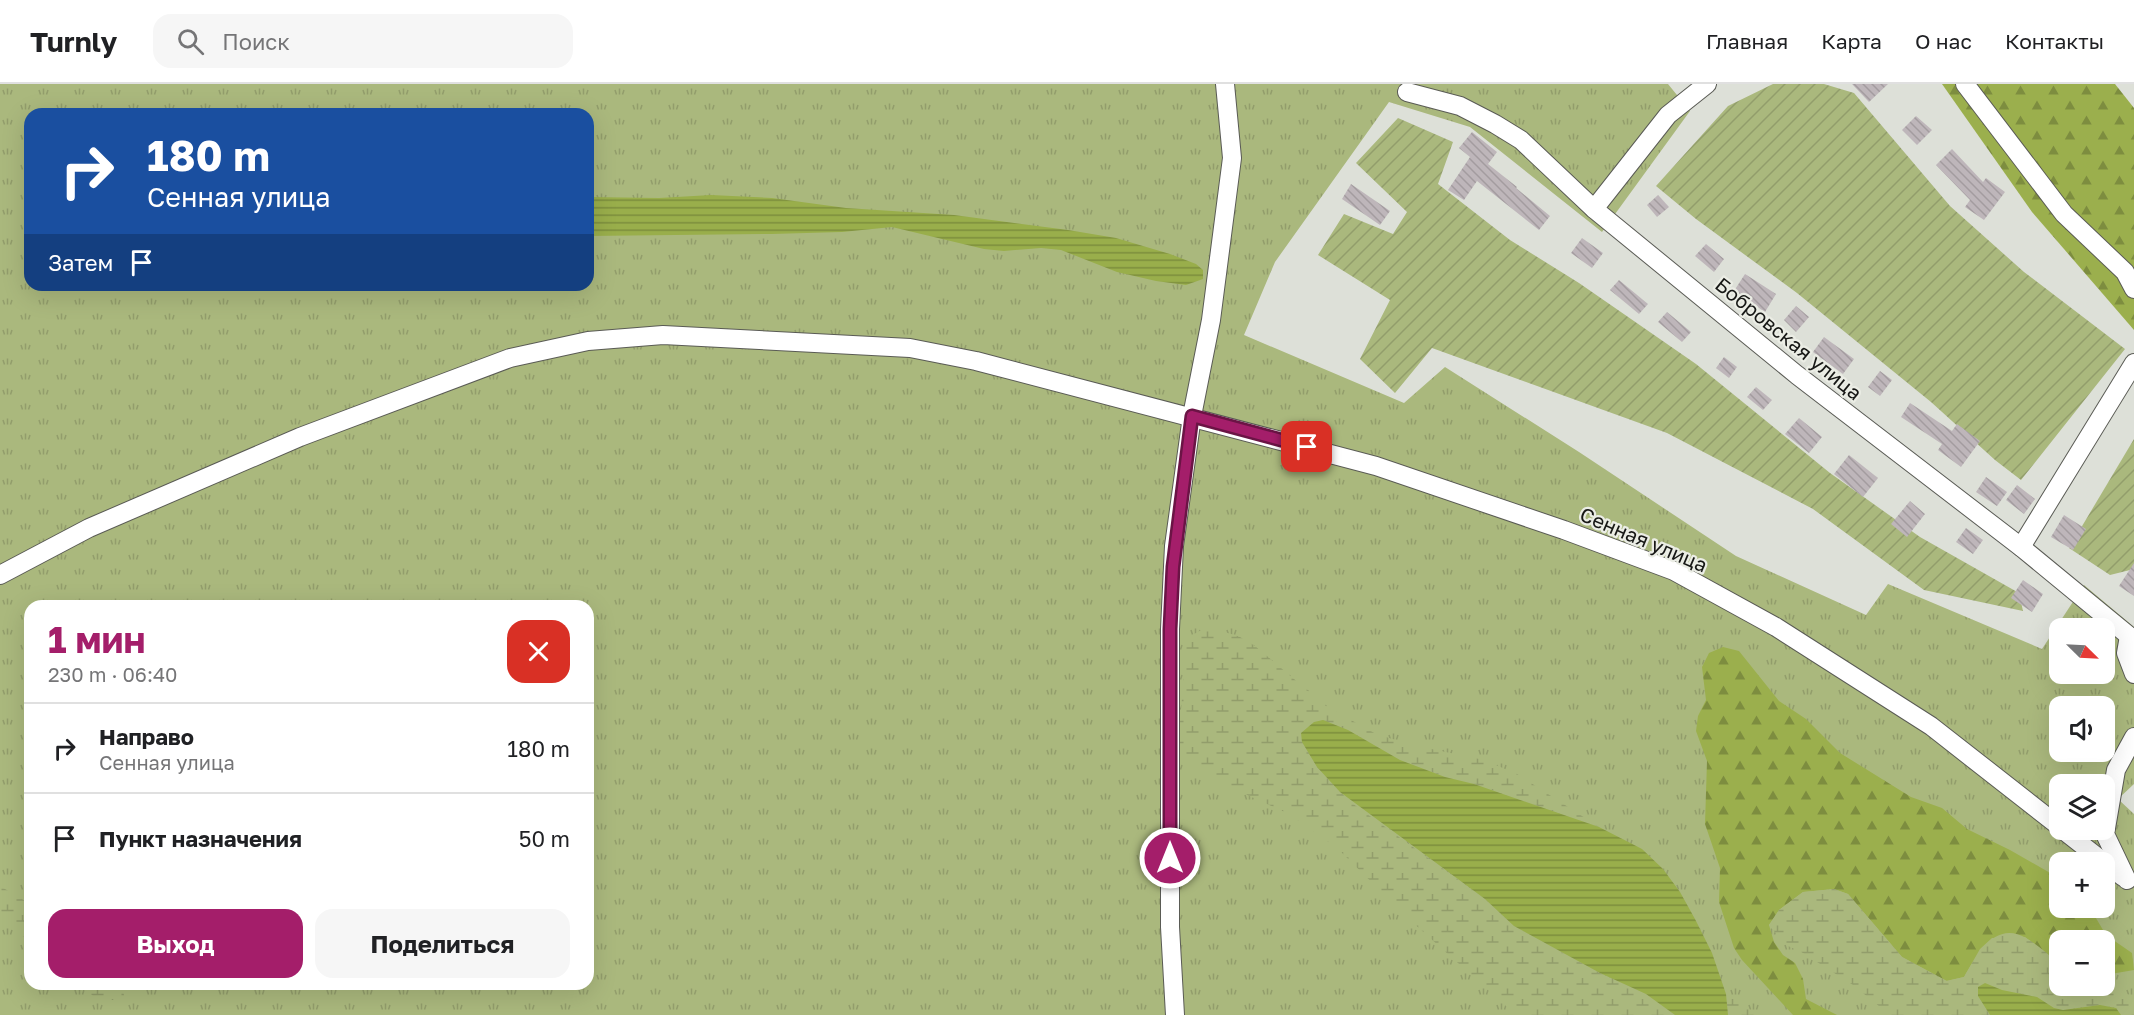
<!DOCTYPE html>
<html lang="ru">
<head>
<meta charset="utf-8">
<style>
  :root { --surface:#fff; --page:#f6f6f6; --text:#202124; --muted:#757577; --line:#e0e0e0; --accent:#a41e6a }
  body { margin:0; font-family:"Golos Text",sans-serif; background:var(--page); color:var(--text); height:100vh; display:flex; flex-direction:column; font-size:22px; white-space:nowrap }
  * { box-sizing:border-box; margin:0 }
  p { font-size:20px; color:var(--muted) }
  .icon { flex:none; width:33px; height:33px; fill:none; stroke:currentColor; stroke-width:2; stroke-linecap:round; stroke-linejoin:round }
  .map { position:relative; flex:1; overflow:hidden }
  .sheet { position:absolute; left:24px; top:516px; width:570px; height:390px; display:flex; flex-direction:column; background:var(--surface); border-radius:18px; box-shadow:0 6px 24px #0002 }
  .sheet>* { flex:none }
  .top-card { position:absolute; left:24px; top:24px; width:570px; height:183px; border-radius:18px; box-shadow:0 6px 24px #0002; background:#1a4fa0; color:#fff; overflow:hidden }
  .needle { width:39px; rotate:114deg }
  .fabs { position:absolute; left:2049px; top:534px; display:grid; gap:12px }
  .fabs a { display:grid; place-items:center; width:66px; height:66px; border-radius:12px; background:var(--surface); box-shadow:0 6px 24px #0002; font-size:30px }
  .pin { position:absolute; display:grid; place-items:center; width:51px; height:51px; color:#fff; margin:-26px; border-radius:12px; box-shadow:0 3px 9px #0006 }
  .me { position:absolute; width:66px; margin:-33px; rotate:0deg; stroke-linejoin:round; filter:drop-shadow(0 0 4px #0008) }
  .turn { display:flex; align-items:center; gap:21px; height:126px; padding:0 24px; font-size:27px }
  .turn .icon { width:78px; height:78px; stroke-width:2.5 }
  .turn b { display:block; font-size:42px; line-height:51px }
  .then { display:flex; align-items:center; height:57px; padding:0 24px; background:#0003; gap:12px; font-size:22px }
  .round { display:grid; place-items:center; flex:none; width:63px; height:63px; border-radius:18px; background:var(--page) }
  .summary { display:flex; align-items:center; justify-content:space-between; height:102px; padding:0 24px }
  h1 { font-size:36px; font-weight:700; line-height:45px; color:var(--accent) }
  .button { display:flex; gap:12px; margin-top:auto; padding:12px 24px }
  .button a { flex:1; height:69px; border-radius:18px; background:var(--accent); color:#fff; font-size:24px; font-weight:700; line-height:69px; text-align:center }
  .button a+a { background:var(--page); color:var(--text) }
  ul { padding:0; list-style:none }
  li { display:flex; align-items:center; gap:18px; height:90px; padding:0 24px; border-top:2px solid var(--line) }
  li div { flex:1 }
  li b { display:block; font-size:22px }
  li em { font-style:normal }
  header { display:flex; align-items:center; gap:36px; box-sizing:border-box; height:84px; padding:0 30px; background:var(--surface); border-bottom:2px solid var(--line) }
  header strong { font-size:28px }
  nav { display:flex; gap:33px; margin-inline-start:auto; font-size:21px }
  .search { width:420px; height:54px; background:var(--page); display:flex; align-items:center; gap:15px; box-sizing:border-box; padding:0 21px; border-radius:18px; color:var(--muted); font-size:22px }
  .map>svg:first-child { display:block }
</style>
</head>
<body>
<header>
<strong>Turnly</strong>
<div class="search"><svg class="icon" aria-label="search" viewBox="0 0 24 24"><circle cx="10" cy="10" r="6"/><path d="M15 15l6 6"/></svg>Поиск</div>
<nav><a>Главная</a><a>Карта</a><a>О нас</a><a>Контакты</a></nav>
</header>
<div class="map">
<svg width="2134" height="931" viewBox="0 0 2134 931">
  <defs>
    <pattern id="grass-tufts" width="24" height="20" patternUnits="userSpaceOnUse" patternTransform="scale(1.5)"><rect width="24" height="20" fill="#aab87d"/><path d="M3 7l-1-3M5 7V3M7 7l1-3M15 17l-1-3M17 17v-4M19 17l1-3" fill="none" stroke="#929d6b"/></pattern>
    <pattern id="forest-firs" width="22" height="20" patternUnits="userSpaceOnUse" patternTransform="scale(1.5)"><rect width="22" height="20" fill="#9baf4d"/><path d="M5 1l3.5 6h-7zM16 11l3.5 6h-7z" fill="#7d8d3f"/></pattern>
    <pattern id="wetland-marsh" width="20" height="14" patternUnits="userSpaceOnUse" patternTransform="scale(1.5)"><rect width="20" height="14" fill="#aab87d"/><path d="M1 5h8M5 5V1M11 12h8M15 12V8" fill="none" stroke="#929d6b"/></pattern>
    <pattern id="garden-furrows" width="10" height="10" patternUnits="userSpaceOnUse" patternTransform="scale(1.5)"><rect width="10" height="10" fill="#aab87d"/><path d="M-1 1l2-2M0 10L10 0M9 11l2-2" fill="none" stroke="#929d6b"/></pattern>
    <pattern id="water-rules" width="6" height="5" patternUnits="userSpaceOnUse" patternTransform="scale(1.5)"><rect width="6" height="5" fill="#99ae4b"/><path d="M0 2.5h6" fill="none" stroke="#7c8d3d"/></pattern>
    <pattern id="building-back-hatch" width="6" height="6" patternUnits="userSpaceOnUse" patternTransform="scale(1.5)"><rect width="6" height="6" fill="#beb6ba"/><path d="M-1 5l2 2M0 0l6 6M5-1l2 2" fill="none" stroke="#a39c9f"/></pattern>
  </defs>
  <rect width="100%" height="100%" fill="#dde0d8"/>
  <path fill="url(#grass-tufts)" fill-rule="evenodd" d="M 0,0 L 1668,0 L 1690,27 L 1602,148 L 1470,43 L 1389,18 L 1275,178 L 1244,251 L 1404,319 L 1445,283 L 1579,368 L 1736,472 L 1866,531 L 1888,500 L 2042,565 L 2084,501 L 2134,543 L 2134,700 L 2118,715 L 2134,730 L 2134,931 L 0,931 ZM 30,30 L 588,30 L 588,201 L 30,201 ZM 30,522 L 588,522 L 588,900 L 30,900 ZM 2060,544 L 2104,544 L 2104,590 L 2060,590 ZM 2060,622 L 2104,622 L 2104,668 L 2060,668 ZM 2060,700 L 2104,700 L 2104,746 L 2060,746 ZM 2060,778 L 2104,778 L 2104,824 L 2060,824 ZM 2060,856 L 2104,856 L 2104,902 L 2060,902 Z"/>
  <g fill="url(#forest-firs)">
    <path d="M 1942,0 L 2115,0 L 2134,24 L 2134,246 L 2032,128 Z"/>
    <path d="M 1723,563 L 1739,567 L 1779,617 L 1806,635 L 1840,669 L 1911,713 L 1942,724 L 1967,745 L 2010,766 L 2052,790 L 2059,804 L 2060,824 L 2090,824 L 2106,851 L 2132,869 L 2134,886 L 2105,891 L 2104,856 L 2060,856 L 2059,880 L 2025,853 L 1992,854 L 1980,865 L 1964,893 L 1947,897 L 1902,873 L 1848,810 L 1834,805 L 1803,808 L 1779,826 L 1769,841 L 1774,858 L 1783,871 L 1795,879 L 1803,895 L 1806,915 L 1837,931 L 1793,931 L 1742,876 L 1734,864 L 1719,818 L 1720,784 L 1705,740 L 1707,677 L 1696,647 L 1698,632 L 1706,616 L 1702,583 L 1709,569 Z"/>
  </g>
  <g fill="url(#wetland-marsh)">
    <path d="M 1203,545 L 1222,547 L 1240,553 L 1255,562 L 1326,622 L 1376,650 L 1412,661 L 1484,676 L 1517,690 L 1599,743 L 1474,700 L 1445,693 L 1400,676 L 1348,646 L 1317,683 L 1349,717 L 1485,815 L 1514,842 L 1600,889 L 1646,910 L 1675,931 L 1516,931 L 1410,836 L 1337,764 L 1289,730 L 1201,690 L 1187,677 L 1178,662 L 1187,554 Z"/>
    <path d="M 0,802 L 30,820 L 30,860 L 0,827 Z"/>
    <path d="M 1834,805 L 1848,810 L 1902,873 L 1946,897 L 1964,893 C 1977,871 1995,836 2026,854 C 2038,861 2049,871 2059,880 L 2060,902 L 2105,901 L 2134,913 L 2134,931 L 2121,931 L 2116,924 L 2100,921 L 2063,926 L 2055,924 L 2037,913 L 2002,906 L 1986,899 L 1983,920 L 1990,931 L 1890,931 L 1853,901 L 1803,869 L 1786,861 L 1769,841 L 1779,826 L 1803,808 Z"/>
    <path d="M 76,900 L 121,900 L 125,915 C 100,918 96,915 76,900 Z"/>
    <path d="M 1726,910 L 1758,931 L 1728,931 Z"/>
  </g>
  <g fill="url(#garden-furrows)">
    <path d="M 1773,0 L 1824,0 L 1854,9 L 1950,122 L 2024,188 L 2125,265 L 2021,396 L 1995,376 L 1931,318 L 1797,209 L 1696,135 L 1656,102 L 1728,22 Z"/>
    <path d="M 1398,34 L 1453,58 L 1438,100 L 1510,156 L 1579,199 L 1696,280 L 1830,389 L 1920,453 L 2019,509 L 2023,527 L 1924,506 L 1813,425 L 1667,349 L 1432,264 L 1395,309 L 1360,275 L 1390,216 L 1318,171 L 1344,130 L 1393,150 L 1407,128 L 1356,79 Z"/>
    <path d="M 2134,355 L 2134,485 L 2110,491 L 2069,464 Z"/>
  </g>
  <g fill="url(#water-rules)">
    <path d="M 711,111 L 772,114 L 846,124 L 954,131 L 1068,146 L 1116,154 L 1170,170 L 1196,180 L 1203,186 L 1203,195 L 1186,201 L 1156,197 L 1117,188 L 1061,166 L 1041,164 L 1004,167 L 984,165 L 892,143 L 842,148 L 772,150 L 588,152 L 588,113 L 659,114 Z"/>
    <path d="M 1323,636 L 1348,646 L 1400,676 L 1445,693 L 1474,700 L 1599,743 L 1642,765 L 1663,785 L 1680,808 L 1695,835 L 1712,869 L 1726,910 L 1728,931 L 1675,931 L 1646,910 L 1600,889 L 1514,842 L 1485,815 L 1340,708 L 1317,683 L 1302,658 L 1301,649 L 1314,638 Z"/>
    <path d="M 1985,899 L 2002,906 L 2037,913 L 2054,924 L 2063,926 L 2100,921 L 2116,924 L 2121,931 L 1990,931 L 1978,912 L 1978,903 Z"/>
  </g>
  <g fill="url(#building-back-hatch)">
    <path d="M 1852,0 L 1888,0 L 1869,18 Z"/>
    <path d="M 1916,32 L 1932,46 L 1917,61 L 1902,46 Z"/>
    <path d="M 1472,48 L 1497,68 L 1488,80 L 1517,103 L 1516,104 L 1550,132 L 1539,146 L 1477,97 L 1464,116 L 1448,106 L 1470,73 L 1459,64 Z"/>
    <path d="M 1952,65 L 1983,98 L 1986,94 L 2005,108 L 1984,136 L 1965,123 L 1970,116 L 1936,81 Z"/>
    <path d="M 1351,100 L 1390,127 L 1380,141 L 1342,115 Z"/>
    <path d="M 1658,111 L 1669,123 L 1657,133 L 1647,121 Z"/>
    <path d="M 1582,154 L 1603,169 L 1592,184 L 1571,169 Z"/>
    <path d="M 1706,160 L 1724,175 L 1714,188 L 1695,172 Z"/>
    <path d="M 1745,190 L 1776,210 L 1765,228 L 1734,207 Z"/>
    <path d="M 1619,196 L 1648,220 L 1639,230 L 1610,206 Z"/>
    <path d="M 1796,222 L 1809,233 L 1796,248 L 1784,236 Z"/>
    <path d="M 1667,228 L 1691,248 L 1682,258 L 1658,238 Z"/>
    <path d="M 1824,253 L 1854,275 L 1843,290 L 1813,268 Z"/>
    <path d="M 1724,273 L 1737,283 L 1729,294 L 1716,284 Z"/>
    <path d="M 1880,287 L 1892,296 L 1880,312 L 1868,303 Z"/>
    <path d="M 1756,303 L 1772,316 L 1763,326 L 1747,313 Z"/>
    <path d="M 1910,319 L 1952,347 L 1957,340 L 1980,357 L 1961,383 L 1938,366 L 1942,360 L 1901,333 Z"/>
    <path d="M 1799,334 L 1822,353 L 1809,369 L 1785,350 Z"/>
    <path d="M 1849,371 L 1878,394 L 1863,413 L 1834,390 Z"/>
    <path d="M 1986,393 L 2007,408 L 1997,422 L 1976,408 Z"/>
    <path d="M 2017,401 L 2035,415 L 2024,430 L 2006,416 Z"/>
    <path d="M 1910,417 L 1925,430 L 1907,453 L 1891,440 Z"/>
    <path d="M 2064,431 L 2086,445 L 2073,466 L 2051,453 Z"/>
    <path d="M 1966,444 L 1983,456 L 1973,470 L 1956,458 Z"/>
    <path d="M 2134,479 L 2134,512 L 2119,502 Z"/>
    <path d="M 2023,496 L 2043,510 L 2032,528 L 2011,514 Z"/>
  </g>
  <g fill="none" stroke-linecap="round" stroke-linejoin="round">
    <defs>
      <g id="street">
        <path d="M 1965,0 L 2064,130 L 2125,188 L 2134,205"/>
        <path d="M 1407,8 L 1460,22 L 1495,40 L 1521,56 L 1594,125 L 1797,291 L 2021,463 L 2134,556"/>
        <path d="M 1594,125 L 1668,31 L 1707,0"/>
        <path d="M 2021,463 L 2134,279"/>
        <path d="M 0,491 L 89,444 L 300,353 L 510,274 L 588,257 L 663,251 L 910,264 L 976,277 L 1376,382 L 1564,446 L 1674,487 L 1776,543 L 1931,642 L 2060,743"/>
        <path d="M 2129,552 L 2126,569 L 2134,590"/>
        <path d="M 2063,746 L 2123,793"/>
        <path d="M 2127,796 L 2105,750 L 2116,686 L 2134,653"/>
        <path d="M 1175,931 L 1170,843 L 1170,545 L 1174,462 L 1192,332 L 1211,236 L 1232,74 L 1225,0"/>
      </g>
    </defs>
    <use href="#street" stroke="#5a5b55" stroke-width="20"/>
    <use href="#street" stroke="#fff" stroke-width="18"/>
  </g>
  <g fill="none" stroke-linecap="round" stroke-linejoin="round">
    <defs>
      <path id="route" d="M 1170,774 L 1170,545 L 1173,483 L 1192,332 L 1307,363"/>
    </defs>
    <use href="#route" stroke="#6b1445" stroke-width="15"/>
    <use href="#route" stroke="#a41e6a" stroke-width="10"/>
  </g>
  <g text-anchor="middle" dominant-baseline="central" stroke-width="4.5" stroke-linejoin="round" paint-order="stroke">
    <g font-size="20" fill="#161715" stroke="#ebede5">
      <text transform="translate(1789 254) rotate(39)">Бобровская улица</text>
      <text transform="translate(1644 455) rotate(23)">Сенная улица</text>
    </g>
  </g>
</svg>
<div class="fabs">
<a><svg class="needle" viewBox="-14 -14 28 28"><path d="M0-13l5 13h-10z" fill="#e53935"/><path d="M0 13l5-13h-10z" fill="#757577"/></svg></a>
<a><svg class="icon" aria-label="sound" viewBox="0 0 24 24"><path d="M4 9h4l5-4v14l-5-4H4zM17 9q2 3 0 6"/></svg></a>
<a><svg class="icon" aria-label="layers" viewBox="0 0 24 24"><path d="M12 4l9 5-9 5-9-5zM3 14l9 5 9-5"/></svg></a>
<a>+</a>
<a>−</a>
</div>
<div class="pin" style="left:1307px;top:363px;background:#d93025"><svg class="icon" aria-label="arrive" viewBox="0 0 24 24"><path d="M6 21V4h12l-3 4 3 4H6"/></svg></div>
<svg class="me" style="left:1170px;top:774px" viewBox="-20 -20 40 40"><circle r="17" fill="#a41e6a" stroke="#fff" stroke-width="3"/><path d="M0-11L8 9 0 5-8 9z" fill="#fff"/></svg>
<div class="top-card">
<div class="turn"><svg class="icon" aria-label="right" viewBox="0 0 24 24"><path d="M7 20v-9h11M14 6l5 5-5 5"/></svg><div><b>180 m</b>Сенная улица</div></div>
<div class="then">Затем<svg class="icon" aria-label="arrive" viewBox="0 0 24 24"><path d="M6 21V4h12l-3 4 3 4H6"/></svg></div>
</div>
<section class="sheet">
<div class="summary"><div><h1>1 мин</h1><p>230 m · 06:40</p></div><a class="round" style="background:#d93025;color:#fff"><svg class="icon" aria-label="close" viewBox="0 0 24 24"><path d="M6 6l12 12M18 6L6 18"/></svg></a></div>
<ul>
<li><svg class="icon" aria-label="right" viewBox="0 0 24 24"><path d="M7 20v-9h11M14 6l5 5-5 5"/></svg><div><b>Направо</b><p>Сенная улица</p></div><em>180 m</em></li>
<li><svg class="icon" aria-label="arrive" viewBox="0 0 24 24"><path d="M6 21V4h12l-3 4 3 4H6"/></svg><div><b>Пункт назначения</b></div><em>50 m</em></li>
</ul>
<div class="button"><a>Выход</a><a>Поделиться</a></div>
</section>
</div>
</body>
</html>
